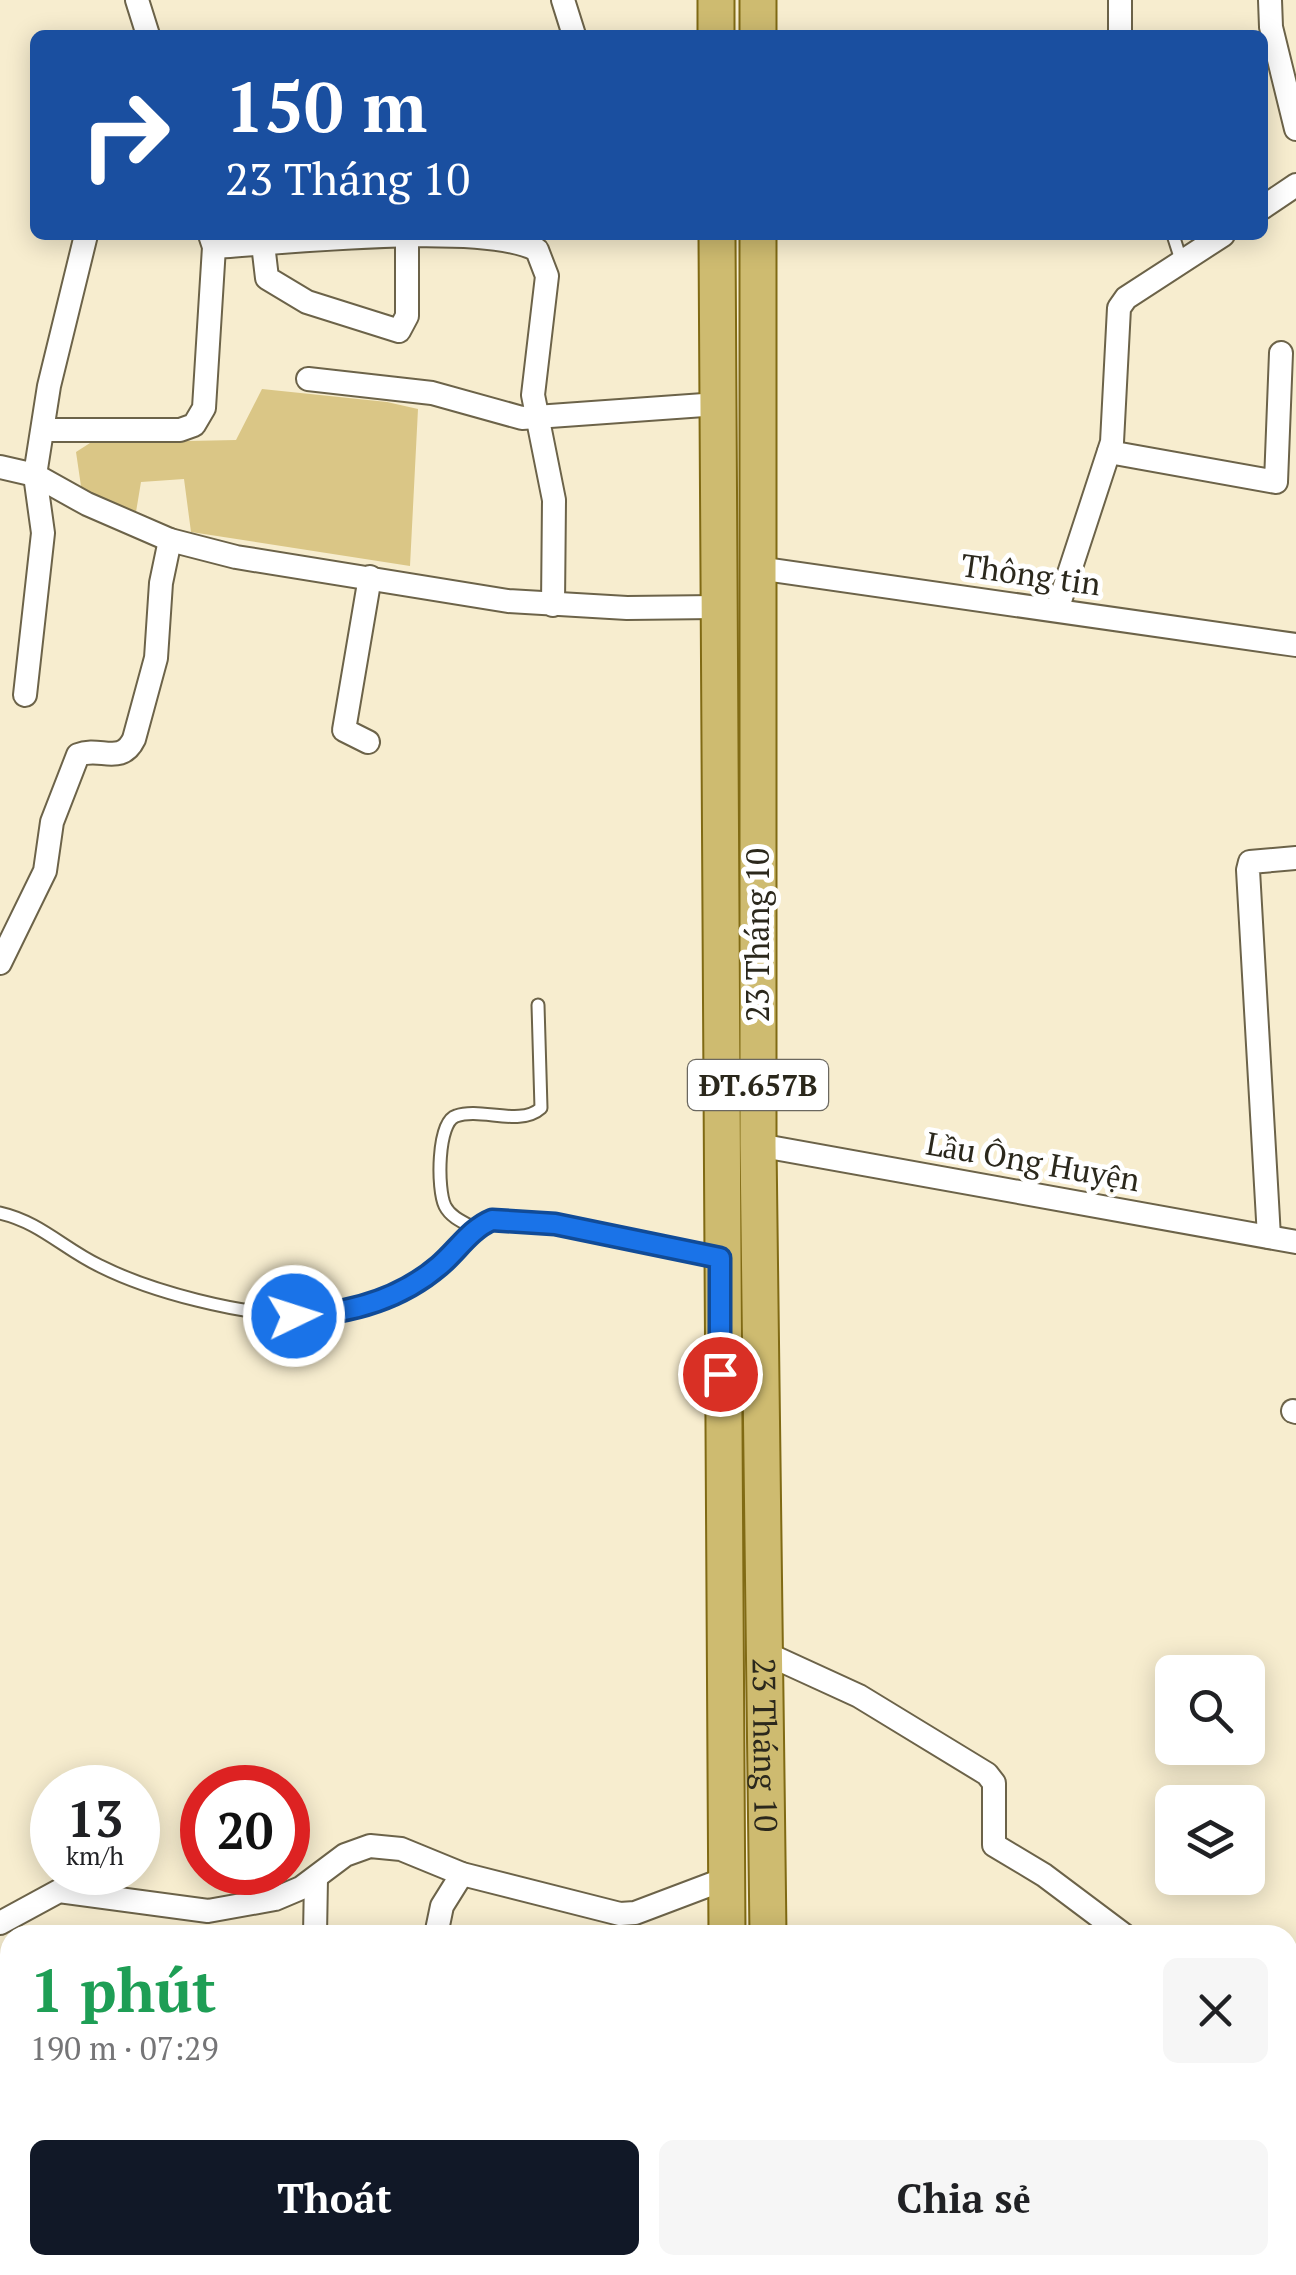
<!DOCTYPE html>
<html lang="vi">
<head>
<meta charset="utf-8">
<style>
  :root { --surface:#fff; --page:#f6f6f6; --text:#202124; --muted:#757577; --accent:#111827 }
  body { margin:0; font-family:"PT Serif",serif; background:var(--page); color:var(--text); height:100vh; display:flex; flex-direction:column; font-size:38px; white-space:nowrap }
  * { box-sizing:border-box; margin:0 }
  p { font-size:32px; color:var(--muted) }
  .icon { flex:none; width:55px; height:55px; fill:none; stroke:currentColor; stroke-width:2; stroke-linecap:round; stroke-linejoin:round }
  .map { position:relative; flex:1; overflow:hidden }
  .sheet { position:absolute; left:0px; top:1925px; width:1298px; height:350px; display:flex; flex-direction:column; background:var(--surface); border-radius:30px 30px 0 0; box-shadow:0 5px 25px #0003 }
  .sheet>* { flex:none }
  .top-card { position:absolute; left:30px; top:30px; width:1238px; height:210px; border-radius:15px; box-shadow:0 5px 25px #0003; background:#1a4fa0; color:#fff; overflow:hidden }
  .tools { position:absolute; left:1155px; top:1655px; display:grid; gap:20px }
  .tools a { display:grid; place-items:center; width:110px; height:110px; border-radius:15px; background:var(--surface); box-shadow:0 5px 25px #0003; font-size:50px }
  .speed { position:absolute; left:30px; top:1765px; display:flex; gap:20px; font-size:50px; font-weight:700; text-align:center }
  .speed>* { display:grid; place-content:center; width:130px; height:130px; border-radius:50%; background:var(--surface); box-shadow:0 5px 25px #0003; line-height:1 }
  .speed small { font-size:25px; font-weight:400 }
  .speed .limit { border:15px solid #d22; background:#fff; color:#111 }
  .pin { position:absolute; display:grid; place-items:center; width:85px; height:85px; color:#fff; margin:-42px; border:5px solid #fff; border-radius:50%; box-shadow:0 2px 10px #0007 }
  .me { position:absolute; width:110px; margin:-55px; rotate:86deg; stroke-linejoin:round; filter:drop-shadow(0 0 8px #0008) }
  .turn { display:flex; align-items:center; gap:35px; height:210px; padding:0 30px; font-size:45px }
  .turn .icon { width:130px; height:130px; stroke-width:2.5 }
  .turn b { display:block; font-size:70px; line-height:85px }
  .round { display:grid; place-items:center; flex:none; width:105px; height:105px; border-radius:15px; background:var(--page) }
  .summary { display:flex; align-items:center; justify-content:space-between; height:170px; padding:0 30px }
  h1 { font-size:60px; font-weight:600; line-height:75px; color:#1e9e55 }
  .cta { display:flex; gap:20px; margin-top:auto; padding:20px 30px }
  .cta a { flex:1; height:115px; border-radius:15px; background:var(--accent); color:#fff; font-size:40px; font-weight:600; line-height:115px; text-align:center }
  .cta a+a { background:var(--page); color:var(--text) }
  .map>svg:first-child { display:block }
</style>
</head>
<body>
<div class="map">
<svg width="1296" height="2275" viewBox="0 0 1296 2275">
  <rect width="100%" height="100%" fill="#f7edcf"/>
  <path fill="#dac686" d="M 262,389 L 387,402 L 418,409 L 410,566 L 191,532 L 184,479 L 141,482 L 136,512 L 82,493 L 76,452 L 90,443 L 236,440 Z"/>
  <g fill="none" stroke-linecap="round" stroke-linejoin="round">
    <defs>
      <g id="service">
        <path d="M 1173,235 L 1182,263"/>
        <path d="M 0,1213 C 40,1222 64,1249 100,1266 C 152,1292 241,1315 299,1315 C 352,1316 406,1296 445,1260 C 459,1248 473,1226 491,1220 C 530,1208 670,1248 716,1257"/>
        <path d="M 476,1229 C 465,1223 451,1218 445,1206 C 437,1190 437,1122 456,1116 C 481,1107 520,1127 541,1108 L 538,1005"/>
      </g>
      <g id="minor">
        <path d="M 137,0 L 148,35"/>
        <path d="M 563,0 L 574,35"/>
        <path d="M 1270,0 L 1271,27 L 1296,129"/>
        <path d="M 1120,35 L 1120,0"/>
        <path d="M 1262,208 L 1296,185"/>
        <path d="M 263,244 L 267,278 L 307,302 L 399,331 L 407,316 L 407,237"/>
        <path d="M 214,247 C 282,243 484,221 537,250 L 547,276 L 533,395 L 554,500 L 553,605"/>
        <path d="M 308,379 L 432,393 L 522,418 L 718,404"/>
        <path d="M 43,430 L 180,430 L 194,425 L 204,408 L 214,247 L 210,235"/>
        <path d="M 1109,452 L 1276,482 L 1281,353"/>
        <path d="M 0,467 L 35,475 L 87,504 L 170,540 L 236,557 L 508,601 L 627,608 L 716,607"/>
        <path d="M 757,568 L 1296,645"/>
        <path d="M 1057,610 L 1112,442 L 1119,308 L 1126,298 L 1223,235"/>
        <path d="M 25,695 L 43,533 L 35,475 L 49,386 L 86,235"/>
        <path d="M 368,742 L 344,730 L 370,577"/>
        <path d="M 0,963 L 45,871 L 52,822 L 78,755 C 100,746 121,766 134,739 L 156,658 L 161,583 L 170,540"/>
        <path d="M 758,1145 L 1296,1242"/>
        <path d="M 1269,1237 L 1248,870 L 1250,862 L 1296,858"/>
        <path d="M 1293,1411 L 1296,1412"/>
        <path d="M 763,1652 L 859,1696 L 987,1774 L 994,1783 L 994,1845 L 1044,1875 L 1124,1935"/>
        <path d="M 0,1923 L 59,1891 L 208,1911 L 275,1899 L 301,1888 L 345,1855 L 370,1846 L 401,1849 L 462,1874 L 620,1914 L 635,1913 L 725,1879"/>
        <path d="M 315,1935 L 316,1878"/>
        <path d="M 436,1935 L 442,1906 L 462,1874"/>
        <path d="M 1288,2202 L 1296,2203"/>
      </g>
      <g id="primary">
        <path d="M 758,0 L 758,35"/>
        <path d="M 716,35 L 716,0"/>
        <path d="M 717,235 L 727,1935"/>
        <path id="s1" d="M 758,235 L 758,1145 L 768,1935"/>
        <path d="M 738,2265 L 738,2275"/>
        <path d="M 777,2265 L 777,2275"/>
      </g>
    </defs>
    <use href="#service" stroke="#6c6349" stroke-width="15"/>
    <use href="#minor" stroke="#6c6349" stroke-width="26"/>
    <use href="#primary" stroke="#806a14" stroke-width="39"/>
    <use href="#service" stroke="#fff" stroke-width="11"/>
    <use href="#minor" stroke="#fff" stroke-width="22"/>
    <use href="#primary" stroke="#cebb70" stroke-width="35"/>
  </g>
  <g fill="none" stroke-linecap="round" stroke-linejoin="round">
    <defs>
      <path id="route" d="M 294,1316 C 347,1314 398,1301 439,1266 C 457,1251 470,1229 492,1220 L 555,1224 L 720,1258 L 720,1374"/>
    </defs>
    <use href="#route" stroke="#114b97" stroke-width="25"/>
    <use href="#route" stroke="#1a73e8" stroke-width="18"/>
  </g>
  <g text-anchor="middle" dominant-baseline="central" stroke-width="10" stroke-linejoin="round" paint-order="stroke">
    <rect fill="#fff" stroke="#6b6860" stroke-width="2.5" x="688" y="1060" width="140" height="50" rx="8"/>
    <g font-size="30" font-weight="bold" fill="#2b281c">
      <text x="758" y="1085">ĐT.657B</text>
    </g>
    <g font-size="32" fill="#2b281c" stroke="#fff">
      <text transform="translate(1031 574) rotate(8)">Thông tin</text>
      <text transform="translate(757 935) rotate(-90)">23 Tháng 10</text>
      <text transform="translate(1033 1161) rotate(10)">Lầu Ông Huyện</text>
      <text stroke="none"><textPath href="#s1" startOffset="1510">23 Tháng 10</textPath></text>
    </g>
  </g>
</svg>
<div class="tools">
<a><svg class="icon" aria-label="search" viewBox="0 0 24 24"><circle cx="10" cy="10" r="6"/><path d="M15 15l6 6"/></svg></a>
<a><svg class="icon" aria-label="layers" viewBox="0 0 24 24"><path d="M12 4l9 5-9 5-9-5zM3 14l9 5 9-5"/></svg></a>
</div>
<div class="speed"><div>13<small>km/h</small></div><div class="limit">20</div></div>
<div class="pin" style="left:720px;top:1374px;background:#d93025"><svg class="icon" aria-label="arrive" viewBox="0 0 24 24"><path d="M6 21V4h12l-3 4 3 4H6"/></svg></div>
<svg class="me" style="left:294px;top:1316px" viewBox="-20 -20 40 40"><circle r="17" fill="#1a73e8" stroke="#fff" stroke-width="3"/><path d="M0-11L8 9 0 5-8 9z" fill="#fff"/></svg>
<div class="top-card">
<div class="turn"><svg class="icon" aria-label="right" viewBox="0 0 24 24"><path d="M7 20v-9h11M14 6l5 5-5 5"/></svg><div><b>150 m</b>23 Tháng 10</div></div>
</div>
<section class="sheet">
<div class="summary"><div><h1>1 phút</h1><p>190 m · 07:29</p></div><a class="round"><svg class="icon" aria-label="close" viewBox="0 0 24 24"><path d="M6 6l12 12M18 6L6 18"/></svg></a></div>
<div class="cta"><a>Thoát</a><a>Chia sẻ</a></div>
</section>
</div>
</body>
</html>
